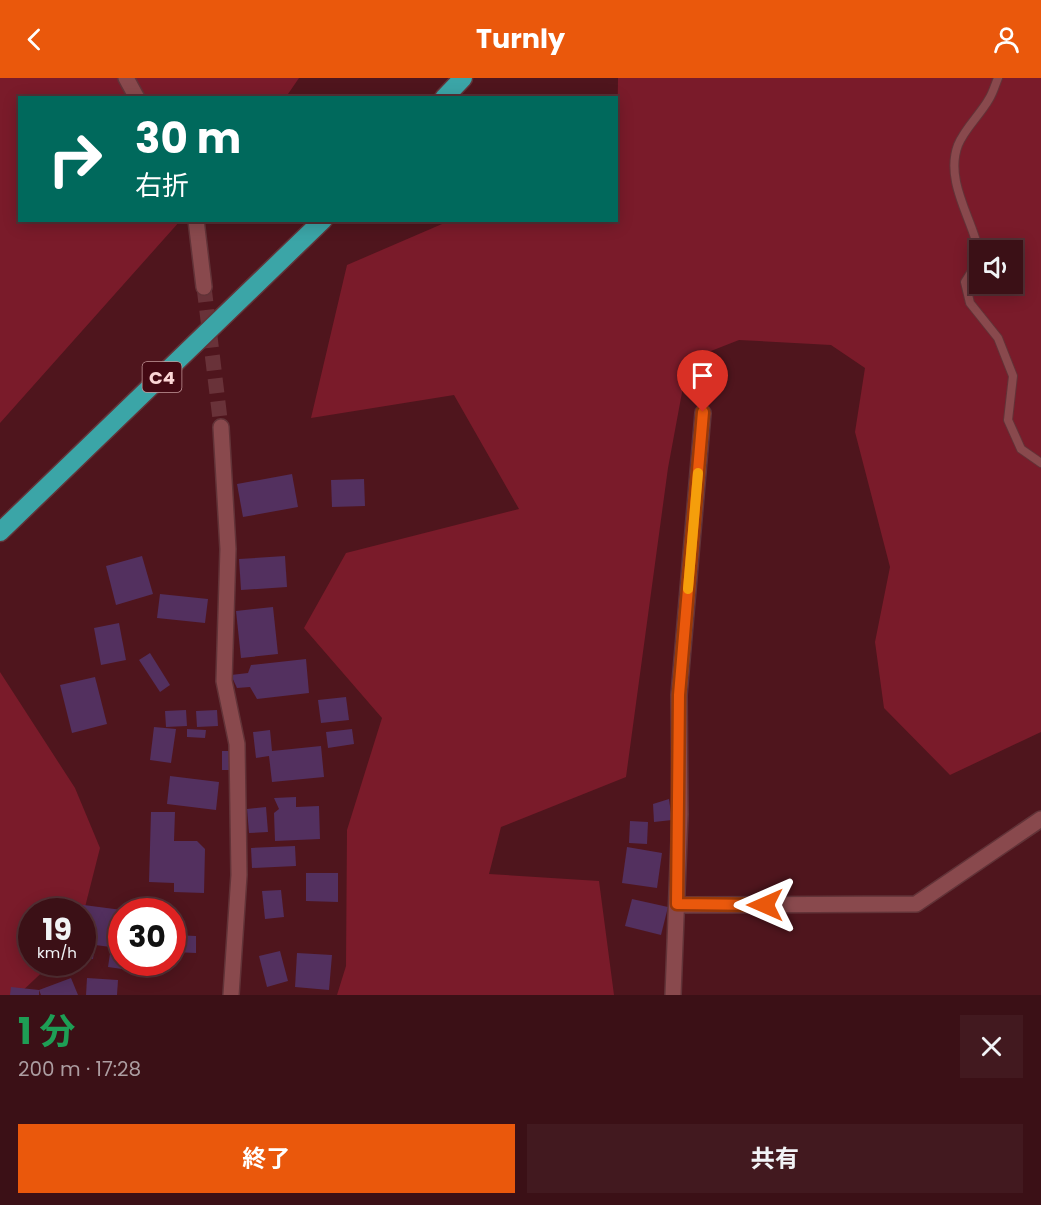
<!DOCTYPE html>
<html lang="ja">
<head>
<meta charset="utf-8">
<style>
  :root { --surface:#3b1016; --page:#42191f; --text:#f1f3f6; --muted:#ac9da1; --line:#543035; --accent:#ea580c }
  body { margin:0; font-family:Poppins,"Noto Sans JP",sans-serif; background:var(--page); color:var(--text); height:100vh; display:flex; flex-direction:column; font-size:22px; white-space:nowrap }
  * { box-sizing:border-box; margin:0 }
  p { font-size:20px; color:var(--muted) }
  .icon { flex:none; width:33px; height:33px; fill:none; stroke:currentColor; stroke-width:2; stroke-linecap:round; stroke-linejoin:round }
  .map { position:relative; height:917px; overflow:hidden }
  .sheet { display:flex; flex-direction:column; background:var(--surface); flex:1 }
  .sheet>* { flex:none }
  .hud { position:absolute; left:18px; top:18px; width:600px; height:126px; border-radius:0px; box-shadow:0 3px 15px #0003,0 0 0 2px var(--line); background:#00695c; color:#fff; overflow:hidden }
  .controls { position:absolute; left:969px; top:162px; display:grid; gap:12px }
  .controls a { display:grid; place-items:center; width:54px; height:54px; border-radius:0px; background:var(--surface); box-shadow:0 3px 15px #0003,0 0 0 2px var(--line); font-size:30px }
  .speed { position:absolute; left:18px; top:820px; display:flex; gap:12px; font-size:30px; font-weight:700; text-align:center }
  .speed>* { display:grid; place-content:center; width:78px; height:78px; border-radius:50%; background:var(--surface); box-shadow:0 3px 15px #0003,0 0 0 2px var(--line); line-height:1 }
  .speed small { font-size:15px; font-weight:400 }
  .speed .limit { border:9px solid #d22; background:#fff; color:#111 }
  .pin { position:absolute; display:grid; place-items:center; width:51px; height:51px; color:#fff; margin:-62px -26px; border-radius:50% 50% 50% 0; rotate:-45deg; box-shadow:0 0 6px #0007 }
  .pin .icon { rotate:45deg }
  .me { position:absolute; width:66px; margin:-33px; rotate:270deg; stroke-linejoin:round; filter:drop-shadow(0 0 4px #0008) }
  .turn { display:flex; align-items:center; gap:21px; height:126px; padding:0 18px; font-size:27px }
  .turn .icon { width:78px; height:78px; stroke-width:2.5 }
  .turn b { display:block; font-size:42px; line-height:51px }
  .round { display:grid; place-items:center; flex:none; width:63px; height:63px; border-radius:0px; background:var(--page) }
  .head { display:flex; align-items:center; justify-content:space-between; height:102px; padding:0 18px }
  h1 { font-size:36px; font-weight:700; line-height:45px; color:#1e9e55 }
  .primary-button { display:flex; gap:12px; margin-top:auto; padding:12px 18px }
  .primary-button a { flex:1; height:69px; border-radius:0px; background:var(--accent); color:#fff; font-size:24px; font-weight:700; line-height:69px; text-align:center }
  .primary-button a+a { background:var(--page); color:var(--text) }
  header { display:flex; justify-content:space-between; align-items:center; height:78px; padding:0 18px; background:var(--accent); color:#fff; font-size:27px; font-weight:700 }
  .map>svg:first-child { display:block }
</style>
</head>
<body>
<header><svg class="icon" aria-label="back" viewBox="0 0 24 24"><path d="M15 5l-7 7 7 7"/></svg>Turnly<svg class="icon" aria-label="person" viewBox="0 0 24 24"><circle cx="12" cy="8" r="4"/><path d="M4 21q1-7 8-7t8 7"/></svg></header>
<div class="map">
<svg width="1041" height="917" viewBox="0 0 1041 917">
  <rect width="100%" height="100%" fill="#4f151d"/>
  <g fill="#7a1b2a" fill-rule="evenodd">
    <path d="M 0,0 L 299,0 L 286,19 L 20,20 L 20,142 L 180,143 L 0,345 Z"/>
    <path d="M 618,0 L 1041,0 L 1041,654 L 950,697 L 884,630 L 875,564 L 890,489 L 855,354 L 865,290 L 831,267 L 739,262 L 688,282 L 668,390 L 626,699 L 501,749 L 489,796 L 599,803 L 614,917 L 337,917 L 346,888 L 347,752 L 382,640 L 304,550 L 346,475 L 519,431 L 454,317 L 311,340 L 347,187 L 449,143 L 616,142 ZM 980,172 L 1012,172 L 1012,206 L 980,206 Z"/>
    <path d="M 0,594 L 75,710 L 100,770 L 83,837 L 82,834 L 32,834 L 32,885 L 52,885 L 18,917 L 0,917 Z"/>
  </g>
  <g fill="#53305f">
    <path d="M 292,396 L 298,429 L 243,439 L 237,406 Z"/>
    <path d="M 364,401 L 365,428 L 332,429 L 331,402 Z"/>
    <path d="M 142,478 L 153,516 L 116,527 L 106,488 Z"/>
    <path d="M 285,478 L 287,509 L 241,512 L 239,481 Z"/>
    <path d="M 160,516 L 208,521 L 205,545 L 157,540 Z"/>
    <path d="M 273,529 L 278,576 L 241,580 L 236,533 Z"/>
    <path d="M 119,545 L 126,582 L 101,587 L 94,550 Z"/>
    <path d="M 150,575 L 170,607 L 160,614 L 139,582 Z"/>
    <path d="M 306,581 L 309,615 L 257,621 L 250,609 L 237,610 L 231,597 L 248,595 L 251,587 Z"/>
    <path d="M 95,599 L 107,646 L 72,655 L 60,607 Z"/>
    <path d="M 346,619 L 349,642 L 321,645 L 318,622 Z"/>
    <path d="M 186,632 L 187,648 L 166,649 L 165,633 Z"/>
    <path d="M 217,632 L 218,648 L 197,649 L 196,633 Z"/>
    <path d="M 154,649 L 176,651 L 171,685 L 150,682 Z"/>
    <path d="M 187,651 L 206,652 L 205,660 L 187,659 Z"/>
    <path d="M 352,651 L 354,666 L 328,670 L 326,654 Z"/>
    <path d="M 270,652 L 272,673 L 321,668 L 324,699 L 272,704 L 269,678 L 256,680 L 253,654 Z"/>
    <rect x="222" y="673" width="7" height="19"/>
    <path d="M 170,698 L 219,704 L 216,732 L 167,726 Z"/>
    <path d="M 296,719 L 296,729 L 319,728 L 320,761 L 275,763 L 274,735 L 279,731 L 274,720 Z"/>
    <path d="M 669,721 L 672,742 L 654,744 L 653,726 Z"/>
    <path d="M 266,729 L 268,754 L 249,755 L 247,731 Z"/>
    <path d="M 151,734 L 175,734 L 174,763 L 197,763 L 205,771 L 204,815 L 174,814 L 174,805 L 149,804 Z"/>
    <path d="M 630,743 L 648,744 L 647,766 L 629,765 Z"/>
    <path d="M 295,768 L 296,788 L 252,790 L 251,770 Z"/>
    <path d="M 627,769 L 662,775 L 657,810 L 622,805 Z"/>
    <path d="M 306,795 L 338,795 L 338,824 L 306,823 Z"/>
    <path d="M 281,812 L 284,839 L 265,841 L 262,813 Z"/>
    <path d="M 632,821 L 668,829 L 661,857 L 625,848 Z"/>
    <path d="M 76,826 L 122,832 L 122,885 L 130,885 L 129,892 L 108,889 L 111,869 L 95,867 L 93,881 L 82,880 L 82,834 L 75,834 Z"/>
    <path d="M 174,857 L 196,858 L 196,875 L 174,874 Z"/>
    <path d="M 280,873 L 288,903 L 267,909 L 259,878 Z"/>
    <path d="M 297,875 L 332,877 L 329,912 L 295,909 Z"/>
    <rect x="139" y="885" width="27" height="10"/>
    <path d="M 71,900 L 78,917 L 41,917 L 39,912 L 39,917 L 10,917 L 11,909 L 39,912 Z"/>
    <path d="M 87,900 L 118,902 L 117,917 L 86,917 Z"/>
  </g>
  <g fill="none" stroke-linecap="round" stroke-linejoin="round">
    <path stroke="#693239" stroke-width="15" stroke-dasharray="15 8" stroke-linecap="butt" d="M 204,209 L 221,349"/>
    <defs>
      <g id="service">
        <path d="M 980,178 C 974,143 944,104 958,67 C 965,50 980,37 989,21 C 993,15 995,7 998,0"/>
        <path d="M 980,180 L 965,204 L 970,225 L 998,260 L 1013,298 L 1008,342 L 1021,371 L 1041,385"/>
      </g>
      <g id="minor">
        <path d="M 126,0 L 137,20"/>
        <path d="M 196,142 L 204,209"/>
        <path d="M 221,349 L 228,471 L 224,603 L 237,666 L 239,797 L 231,917"/>
        <path d="M 677,827 L 916,826 L 1041,741"/>
        <path d="M 673,917 L 680,736 L 679,617 L 703,335"/>
      </g>
      <g id="motorway">
        <path d="M 444,20 L 463,0"/>
        <path d="M 0,454 L 323,142"/>
      </g>
    </defs>
    <use href="#service" stroke="#623338" stroke-width="10"/>
    <use href="#minor" stroke="#623338" stroke-width="18"/>
    <use href="#motorway" stroke="#623338" stroke-width="21"/>
    <use href="#service" stroke="#89494d" stroke-width="8"/>
    <use href="#minor" stroke="#89494d" stroke-width="15"/>
    <use href="#motorway" stroke="#3ba5a7" stroke-width="18"/>
  </g>
  <g fill="none" stroke-linecap="round" stroke-linejoin="round">
    <defs>
      <path id="route" d="M 703,334 L 679,617 L 677,826 L 765,827"/>
    </defs>
    <use href="#route" stroke="#983908" stroke-width="15"/>
    <use href="#route" stroke="#ea580c" stroke-width="10"/>
    <path stroke="#f59e0b" stroke-width="10" d="M 688,511 L 698,395"/>
  </g>
  <g text-anchor="middle" dominant-baseline="central" stroke-width="6" stroke-linejoin="round" paint-order="stroke">
    <rect fill="#440913" stroke="#c4989b" stroke-width="1.5" x="142.5" y="284" width="39" height="30" rx="4.5"/>
    <g font-size="18" font-weight="bold" fill="#fbd5d5">
      <text x="162" y="299">C4</text>
    </g>
  </g>
</svg>
<div class="controls">
<a><svg class="icon" aria-label="sound" viewBox="0 0 24 24"><path d="M4 9h4l5-4v14l-5-4H4zM17 9q2 3 0 6"/></svg></a>
</div>
<div class="speed"><div>19<small>km/h</small></div><div class="limit">30</div></div>
<div class="pin" style="left:703px;top:334px;background:#d93025"><svg class="icon" aria-label="arrive" viewBox="0 0 24 24"><path d="M6 21V4h12l-3 4 3 4H6"/></svg></div>
<svg class="me" style="left:765px;top:827px" viewBox="-20 -20 40 40"><path d="M0-17L14 15 0 8-14 15z" fill="#ea580c" stroke="#fff" stroke-width="4"/></svg>
<div class="hud">
<div class="turn"><svg class="icon" aria-label="right" viewBox="0 0 24 24"><path d="M7 20v-9h11M14 6l5 5-5 5"/></svg><div><b>30 m</b>右折</div></div>
</div>
</div>
<section class="sheet">
<div class="head"><div><h1>1 分</h1><p>200 m · 17:28</p></div><a class="round"><svg class="icon" aria-label="close" viewBox="0 0 24 24"><path d="M6 6l12 12M18 6L6 18"/></svg></a></div>
<div class="primary-button"><a>終了</a><a>共有</a></div>
</section>
</body>
</html>
